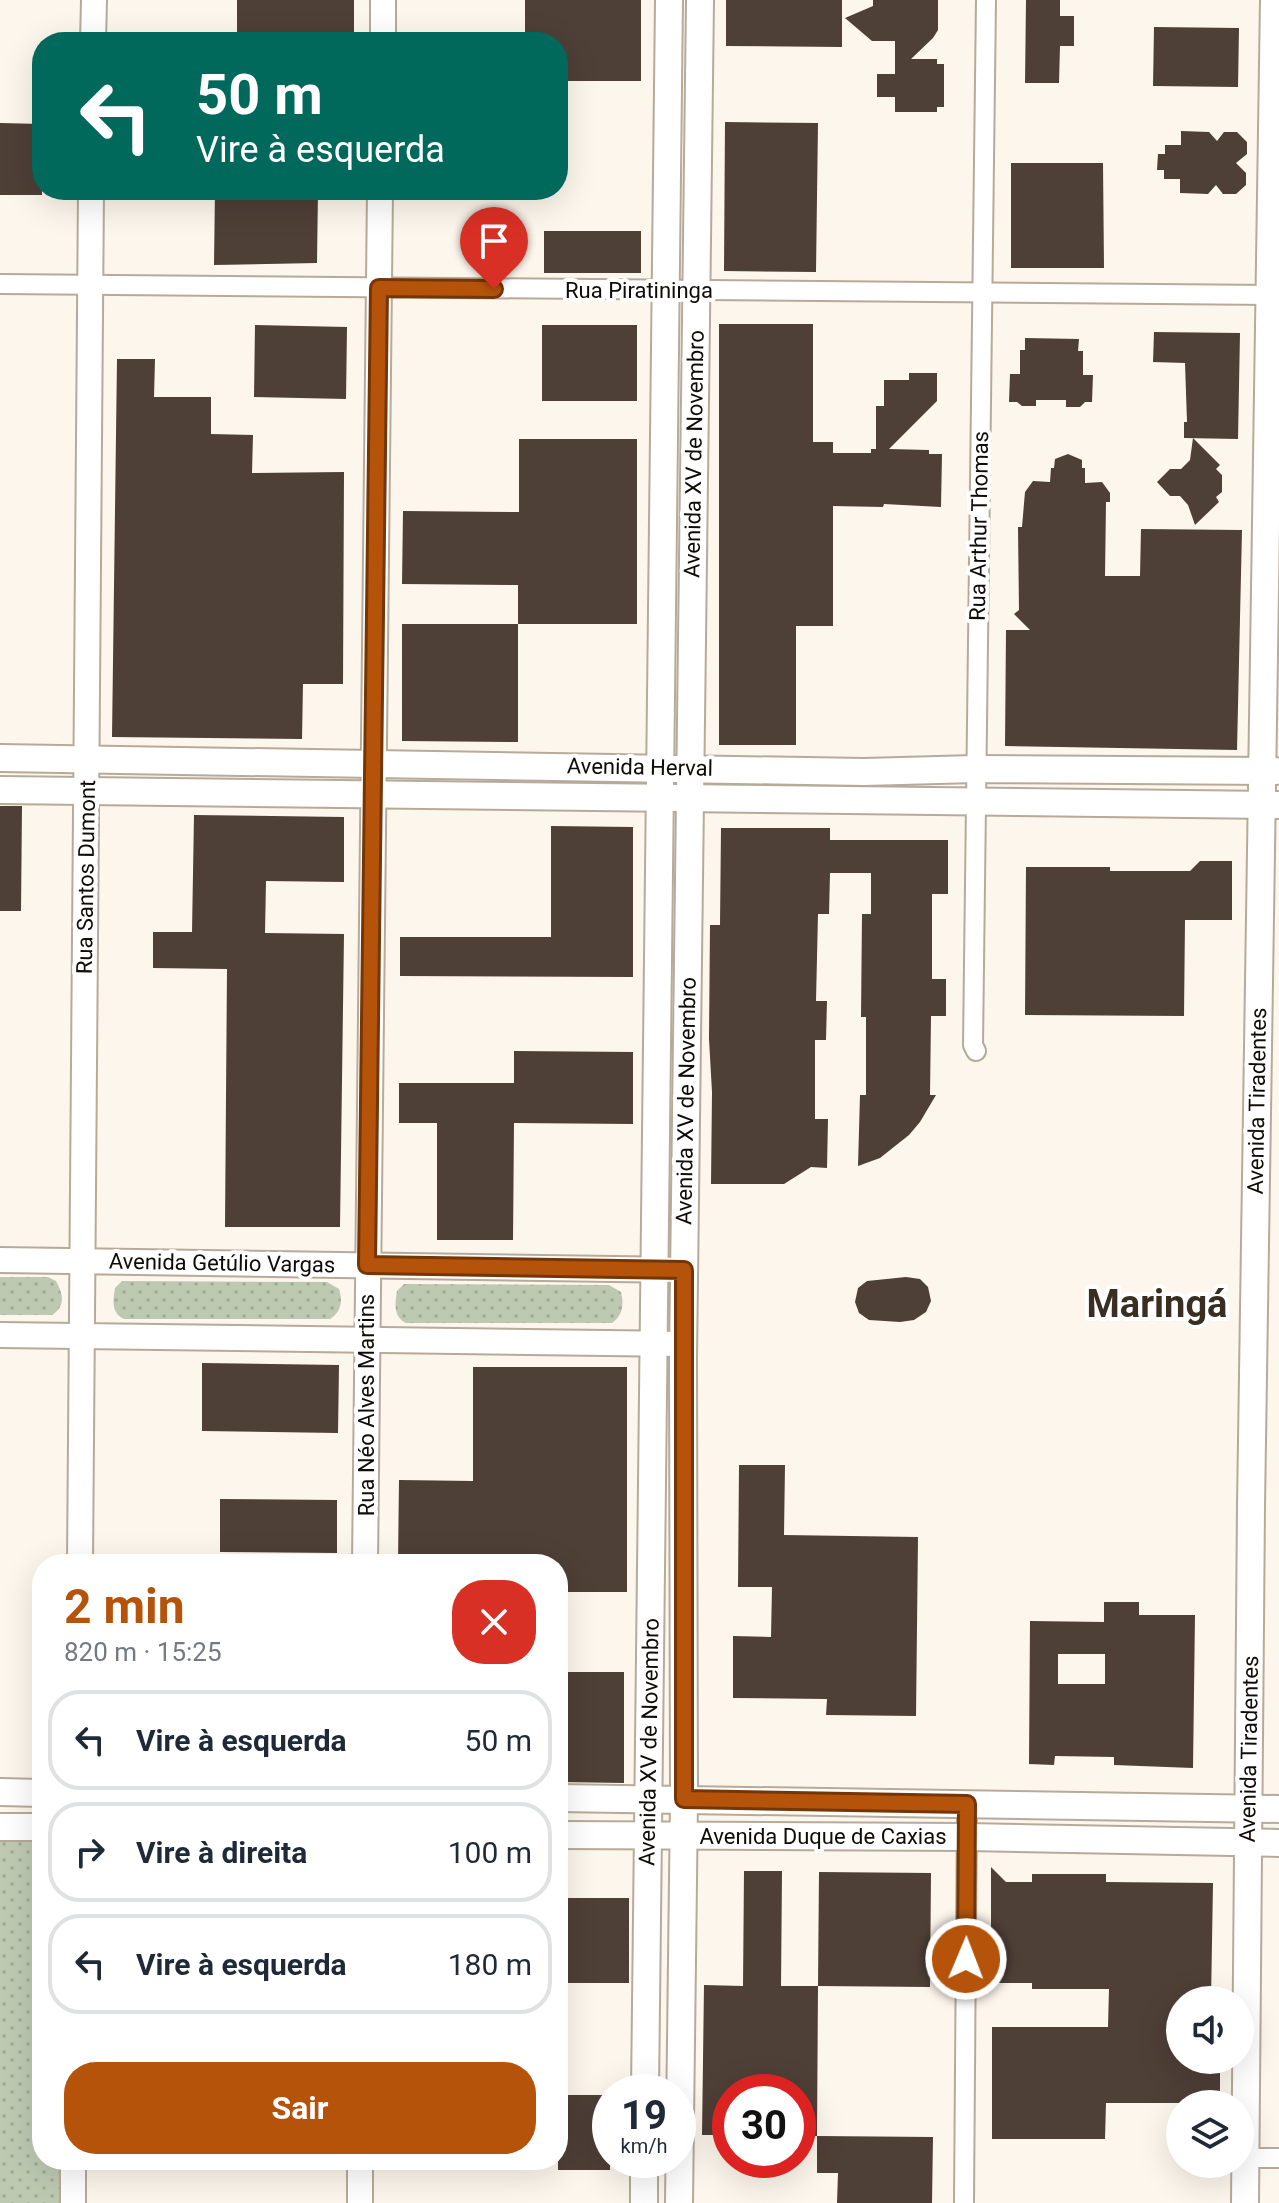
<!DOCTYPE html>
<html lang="pt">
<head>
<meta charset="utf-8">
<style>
  :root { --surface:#fff; --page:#f6f6f7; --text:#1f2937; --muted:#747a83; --line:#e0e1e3; --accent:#b45309 }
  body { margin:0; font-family:Roboto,sans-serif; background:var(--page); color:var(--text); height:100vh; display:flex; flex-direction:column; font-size:30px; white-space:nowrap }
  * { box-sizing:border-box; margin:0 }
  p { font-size:26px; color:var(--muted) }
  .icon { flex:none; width:44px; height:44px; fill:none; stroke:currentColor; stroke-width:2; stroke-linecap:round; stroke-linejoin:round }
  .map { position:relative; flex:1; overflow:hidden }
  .drawer { position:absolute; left:32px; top:1554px; width:536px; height:616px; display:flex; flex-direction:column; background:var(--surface); border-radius:32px; box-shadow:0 8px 32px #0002 }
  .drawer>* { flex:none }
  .guide { position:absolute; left:32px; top:32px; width:536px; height:168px; border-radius:32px; box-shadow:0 8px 32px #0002; background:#00695c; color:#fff; overflow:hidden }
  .fabs { position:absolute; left:1166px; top:1986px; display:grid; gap:16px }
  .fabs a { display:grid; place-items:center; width:88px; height:88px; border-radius:50%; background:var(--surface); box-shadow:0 8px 32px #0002; font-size:40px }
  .speed { position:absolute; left:592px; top:2074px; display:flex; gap:16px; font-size:40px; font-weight:700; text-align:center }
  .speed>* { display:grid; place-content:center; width:104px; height:104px; border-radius:50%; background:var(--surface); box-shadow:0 8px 32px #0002; line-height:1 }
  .speed small { font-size:20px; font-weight:400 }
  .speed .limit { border:12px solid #d22; background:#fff; color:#111 }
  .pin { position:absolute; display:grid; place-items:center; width:68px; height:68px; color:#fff; margin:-82px -34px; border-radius:50% 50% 50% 0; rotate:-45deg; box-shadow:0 0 8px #0007 }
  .pin .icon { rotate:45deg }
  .me { position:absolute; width:88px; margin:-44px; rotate:1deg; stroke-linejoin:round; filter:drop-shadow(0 0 6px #0008) }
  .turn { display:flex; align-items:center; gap:28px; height:168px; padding:0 32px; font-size:36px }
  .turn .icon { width:104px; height:104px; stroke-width:2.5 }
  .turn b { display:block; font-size:56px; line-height:68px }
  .round { display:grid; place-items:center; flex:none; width:84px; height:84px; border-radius:32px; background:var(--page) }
  .head { display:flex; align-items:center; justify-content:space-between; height:136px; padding:0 32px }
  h1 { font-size:48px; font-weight:700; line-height:60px; color:var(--accent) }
  .action { display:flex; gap:16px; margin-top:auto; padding:16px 32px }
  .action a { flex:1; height:92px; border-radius:32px; background:var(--accent); color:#fff; font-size:32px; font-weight:700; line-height:92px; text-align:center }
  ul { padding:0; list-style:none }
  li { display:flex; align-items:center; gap:24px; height:100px; margin:0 16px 12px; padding:0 16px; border:4px solid var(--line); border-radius:32px }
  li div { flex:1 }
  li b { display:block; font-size:30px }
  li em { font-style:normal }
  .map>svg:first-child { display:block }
</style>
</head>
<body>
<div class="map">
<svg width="1279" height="2203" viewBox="0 0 1279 2203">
  <defs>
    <pattern id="grass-dots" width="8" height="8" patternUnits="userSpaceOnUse" patternTransform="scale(2)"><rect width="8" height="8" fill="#bec9b2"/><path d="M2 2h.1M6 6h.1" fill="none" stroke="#a2ab98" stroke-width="1.8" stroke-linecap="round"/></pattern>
  </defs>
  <rect width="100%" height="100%" fill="#fdf6ec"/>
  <g fill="url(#grass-dots)">
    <path d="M 0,1277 L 48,1277 L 56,1281 C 63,1294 66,1306 52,1315 L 0,1315 Z"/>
    <path d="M 122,1281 L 327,1282 L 339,1289 C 343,1301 341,1312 330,1319 L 124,1319 C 111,1313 113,1300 115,1288 Z"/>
    <path d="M 404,1284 L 609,1285 L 621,1292 C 624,1304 623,1315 612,1323 L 406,1323 C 393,1317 395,1303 397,1291 Z"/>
    <path d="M 0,1827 L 42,1827 L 42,2160 L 73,2160 L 73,2203 L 0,2203 Z"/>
  </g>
  <g fill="#4e3f37" fill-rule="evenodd">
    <rect x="237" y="0" width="117" height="42"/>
    <path d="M 525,0 L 641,0 L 641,81 L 558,81 L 558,42 L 525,42 Z"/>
    <path d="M 726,0 L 842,0 L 842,47 L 726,46 Z"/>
    <path d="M 873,0 L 938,0 L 938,30 L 933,38 L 911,59 L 937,59 L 937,64 L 944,64 L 944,107 L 937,107 L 937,112 L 895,112 L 895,97 L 877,97 L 877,74 L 895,74 L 895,41 L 872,41 L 845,18 L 873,6 Z"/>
    <path d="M 1026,0 L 1060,0 L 1060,16 L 1074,16 L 1074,46 L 1060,46 L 1059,83 L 1025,83 Z"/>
    <path d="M 1154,27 L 1239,28 L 1238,87 L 1153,86 Z"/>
    <path d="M 725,122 L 818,123 L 816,272 L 724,271 Z"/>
    <path d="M 0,123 L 42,124 L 42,195 L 0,195 Z"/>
    <path d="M 1181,131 L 1209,132 L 1217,141 L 1224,132 L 1237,132 L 1247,142 L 1247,154 L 1236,163 L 1246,173 L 1246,185 L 1236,194 L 1223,194 L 1216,185 L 1208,194 L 1180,193 L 1180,179 L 1164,179 L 1164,170 L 1157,170 L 1158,154 L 1165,154 L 1165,145 L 1181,145 Z"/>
    <path d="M 1011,163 L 1103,163 L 1104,268 L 1011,268 Z"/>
    <path d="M 215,190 L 318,190 L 317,263 L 214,265 Z"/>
    <rect x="544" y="231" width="97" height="42"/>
    <path d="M 719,324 L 813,324 L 813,442 L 833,442 L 833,453 L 871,453 L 871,449 L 876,449 L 876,406 L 884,406 L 884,380 L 909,380 L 909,373 L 937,373 L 937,401 L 889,449 L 929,450 L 929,454 L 942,454 L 941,507 L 884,504 L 883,507 L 833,506 L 833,626 L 796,626 L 796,745 L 719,745 Z"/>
    <path d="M 255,325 L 347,327 L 346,399 L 254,397 Z"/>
    <rect x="542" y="325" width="95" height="76"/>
    <path d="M 1154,332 L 1240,333 L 1238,439 L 1184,438 L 1184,422 L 1187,422 L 1185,363 L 1153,362 Z"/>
    <path d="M 1025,338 L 1079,339 L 1078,351 L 1083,351 L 1083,375 L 1093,375 L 1092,402 L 1085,402 L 1080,407 L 1066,407 L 1066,400 L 1036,400 L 1036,406 L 1022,406 L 1017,402 L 1009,402 L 1010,374 L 1020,374 L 1020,350 L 1025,350 Z"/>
    <path d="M 117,359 L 155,359 L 154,397 L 211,397 L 211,434 L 253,435 L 252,473 L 344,472 L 343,684 L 303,684 L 302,739 L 112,737 Z"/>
    <path d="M 1193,438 L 1220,465 L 1216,469 L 1222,475 L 1222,492 L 1216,497 L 1219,502 L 1195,525 L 1188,505 L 1180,496 L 1170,496 L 1157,482 L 1170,469 L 1181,469 L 1190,460 Z"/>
    <path d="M 519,439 L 637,439 L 637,624 L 518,624 L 518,585 L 402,584 L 403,511 L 519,512 Z"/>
    <path d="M 1068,454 L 1082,460 L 1082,468 L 1085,468 L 1085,483 L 1102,482 L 1110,493 L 1110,502 L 1106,502 L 1105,576 L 1140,576 L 1141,529 L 1242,530 L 1237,750 L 1005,746 L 1006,630 L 1030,630 L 1014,614 L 1019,610 L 1018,527 L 1022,527 L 1025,492 L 1033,481 L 1050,482 L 1051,468 L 1054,468 L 1055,459 Z"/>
    <path d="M 402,624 L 518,624 L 518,742 L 402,741 Z"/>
    <path d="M 0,806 L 22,806 L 21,911 L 0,911 Z"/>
    <path d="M 194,815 L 344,817 L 344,882 L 266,881 L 265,933 L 344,934 L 340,1227 L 225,1227 L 227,969 L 153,968 L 153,932 L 192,932 Z"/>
    <path d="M 551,826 L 633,827 L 633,977 L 400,976 L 400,937 L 551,937 Z"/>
    <path d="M 721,828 L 830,828 L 830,840 L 948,840 L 948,894 L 932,894 L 932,979 L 946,979 L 946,1016 L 931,1016 L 930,1095 L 936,1095 L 920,1122 L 909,1135 L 880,1158 L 858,1166 L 860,1095 L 866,1095 L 866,1017 L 861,1017 L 862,914 L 871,914 L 871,873 L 830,873 L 829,914 L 818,914 L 816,1001 L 827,1001 L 826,1040 L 815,1040 L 815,1119 L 828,1119 L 827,1168 L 811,1167 L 784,1184 L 711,1184 L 712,1092 L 709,1039 L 710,925 L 720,925 Z"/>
    <path d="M 1200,861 L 1232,861 L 1232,920 L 1185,920 L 1184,1016 L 1025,1015 L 1026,867 L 1110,867 L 1110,871 L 1190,871 Z"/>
    <path d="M 514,1051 L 633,1052 L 633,1124 L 514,1123 L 513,1240 L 437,1240 L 437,1123 L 399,1123 L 399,1083 L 514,1083 Z"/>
    <path d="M 906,1277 L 920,1279 L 928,1287 L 931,1301 L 926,1312 L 914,1320 L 900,1322 L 869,1320 L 859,1313 L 855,1302 L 858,1288 L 867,1281 Z"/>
    <path d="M 202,1363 L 339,1365 L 338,1433 L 202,1431 Z"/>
    <path d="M 473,1367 L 627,1367 L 627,1592 L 558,1592 L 558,1564 L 398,1564 L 399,1480 L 473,1481 Z"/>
    <path d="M 739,1465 L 785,1465 L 784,1535 L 918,1537 L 916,1716 L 826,1715 L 827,1699 L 733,1698 L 733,1636 L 771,1637 L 772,1587 L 738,1587 Z"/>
    <path d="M 220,1499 L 337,1500 L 337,1553 L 220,1552 Z"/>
    <path d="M 1104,1602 L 1139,1602 L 1139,1615 L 1195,1615 L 1193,1768 L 1114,1765 L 1114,1757 L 1055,1756 L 1054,1765 L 1029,1764 L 1030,1621 L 1104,1622 ZM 1058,1654 L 1105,1654 L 1105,1684 L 1058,1684 Z"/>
    <path d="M 558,1672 L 624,1672 L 624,1783 L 558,1782 Z"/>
    <path d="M 991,1867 L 1006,1882 L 1032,1882 L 1032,1874 L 1106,1874 L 1106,1882 L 1213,1883 L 1211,2000 L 1180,2000 L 1180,2060 L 1220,2060 L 1220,2103 L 1106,2103 L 1105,2139 L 992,2139 L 992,2027 L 1108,2027 L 1109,1989 L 1032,1989 L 1032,1983 L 994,1983 L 994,1978 L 991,1978 Z"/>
    <path d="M 744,1871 L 782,1871 L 781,1986 L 818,1986 L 817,2136 L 798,2136 L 798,2092 L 730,2092 L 730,2135 L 702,2135 L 704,1985 L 743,1986 Z"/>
    <path d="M 819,1872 L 931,1873 L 930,1987 L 818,1986 Z"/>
    <rect x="558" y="1898" width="71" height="85"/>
    <rect x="558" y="2095" width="52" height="75"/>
    <path d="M 817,2136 L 933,2137 L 932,2203 L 837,2203 L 838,2173 L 817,2173 Z"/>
  </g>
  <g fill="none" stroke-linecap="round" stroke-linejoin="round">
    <defs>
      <g id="minor">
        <path d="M 0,284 L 1279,295"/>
        <path d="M 976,1051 L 973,1045 L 986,0"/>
        <path d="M 1245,2158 L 1279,2158"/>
        <path d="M 964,2203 L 967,1804"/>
      </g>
      <g id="tertiary">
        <path d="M 93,42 L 94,0"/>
        <path d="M 383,42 L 383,0"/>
        <path d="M 0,1260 L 684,1270"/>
        <path d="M 0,1335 L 683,1344"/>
        <path d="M 80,1564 L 91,190"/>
        <path d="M 365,1564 L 380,190"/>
        <path d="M 73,2203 L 73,2160"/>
        <path d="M 360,2203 L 360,2160"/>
      </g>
      <g id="secondary">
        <path d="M 0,758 L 864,772 L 975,769 L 1275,771"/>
        <path d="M 0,790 L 1279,805"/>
        <path d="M 0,1792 L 42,1793"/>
        <path d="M 558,1798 L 1279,1809"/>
        <path d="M 0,1827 L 42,1827"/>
        <path d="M 558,1835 L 967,1837 L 1279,1843"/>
        <path d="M 645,2092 L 669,0"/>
        <path d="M 644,2203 L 644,2160"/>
        <path d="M 679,2203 L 684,1799 L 683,1359 L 700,0"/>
        <path d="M 1245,2203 L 1251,1506 L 1274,0"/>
      </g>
    </defs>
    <use href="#minor" stroke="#b6aa9a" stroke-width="22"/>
    <use href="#tertiary" stroke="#b6aa9a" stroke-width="28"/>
    <use href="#secondary" stroke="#b6aa9a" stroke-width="30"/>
    <use href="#minor" stroke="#fff" stroke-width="18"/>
    <use href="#tertiary" stroke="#fff" stroke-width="24"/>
    <use href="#secondary" stroke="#fff" stroke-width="26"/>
  </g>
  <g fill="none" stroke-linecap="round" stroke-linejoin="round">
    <defs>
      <path id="route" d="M 494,289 L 379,288 L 367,1265 L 684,1270 L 684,1799 L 967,1804 L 966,1959"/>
    </defs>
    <use href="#route" stroke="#753606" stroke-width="20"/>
    <use href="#route" stroke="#b45309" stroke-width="14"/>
  </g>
  <g text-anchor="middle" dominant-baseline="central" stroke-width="8" stroke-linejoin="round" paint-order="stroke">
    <g font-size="22" fill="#0f0b06" stroke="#fff">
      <text x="639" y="290">Rua Piratininga</text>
      <text transform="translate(694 454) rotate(-89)">Avenida XV de Novembro</text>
      <text transform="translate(979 526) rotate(-89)">Rua Arthur Thomas</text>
      <text transform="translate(640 767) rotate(1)">Avenida Herval</text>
      <text transform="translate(86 877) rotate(-89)">Rua Santos Dumont</text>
      <text transform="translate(686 1101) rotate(-89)">Avenida XV de Novembro</text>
      <text transform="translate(1257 1101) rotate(-89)">Avenida Tiradentes</text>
      <text transform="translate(222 1263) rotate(1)">Avenida Getúlio Vargas</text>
      <text transform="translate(366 1405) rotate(-90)">Rua Néo Alves Martins</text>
      <text transform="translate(649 1742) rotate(-89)">Avenida XV de Novembro</text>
      <text transform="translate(1249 1749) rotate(-89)">Avenida Tiradentes</text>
      <text x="823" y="1836">Avenida Duque de Caxias</text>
    </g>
    <g font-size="38" font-weight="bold" fill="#382e22" stroke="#fff">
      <text x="1157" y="1304">Maringá</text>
    </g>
  </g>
</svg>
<div class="fabs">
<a><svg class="icon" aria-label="sound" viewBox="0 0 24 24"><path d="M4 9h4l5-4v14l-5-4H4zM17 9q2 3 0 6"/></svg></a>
<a><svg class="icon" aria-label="layers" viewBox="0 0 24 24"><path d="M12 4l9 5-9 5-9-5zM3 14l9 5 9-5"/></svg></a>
</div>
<div class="speed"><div>19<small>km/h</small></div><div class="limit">30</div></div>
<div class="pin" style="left:494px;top:289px;background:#d93025"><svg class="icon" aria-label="arrive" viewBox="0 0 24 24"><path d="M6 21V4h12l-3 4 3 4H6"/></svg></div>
<svg class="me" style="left:966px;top:1959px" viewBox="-20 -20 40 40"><circle r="17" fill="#b45309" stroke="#fff" stroke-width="3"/><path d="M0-11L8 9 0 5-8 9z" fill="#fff"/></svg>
<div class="guide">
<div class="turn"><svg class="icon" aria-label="left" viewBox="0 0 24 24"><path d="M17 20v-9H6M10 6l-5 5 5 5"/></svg><div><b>50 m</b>Vire à esquerda</div></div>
</div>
<section class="drawer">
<div class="head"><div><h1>2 min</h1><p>820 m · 15:25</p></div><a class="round" style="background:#d93025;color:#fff"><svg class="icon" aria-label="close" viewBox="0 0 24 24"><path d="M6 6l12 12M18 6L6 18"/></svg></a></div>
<ul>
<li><svg class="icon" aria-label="left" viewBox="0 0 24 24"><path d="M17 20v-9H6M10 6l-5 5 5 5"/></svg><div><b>Vire à esquerda</b></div><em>50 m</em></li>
<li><svg class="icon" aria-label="right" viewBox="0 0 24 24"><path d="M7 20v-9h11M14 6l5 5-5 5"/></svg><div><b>Vire à direita</b></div><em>100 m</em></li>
<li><svg class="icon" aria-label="left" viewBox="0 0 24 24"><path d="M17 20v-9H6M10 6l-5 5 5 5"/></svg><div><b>Vire à esquerda</b></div><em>180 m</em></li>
</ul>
<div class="action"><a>Sair</a></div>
</section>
</div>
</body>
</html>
